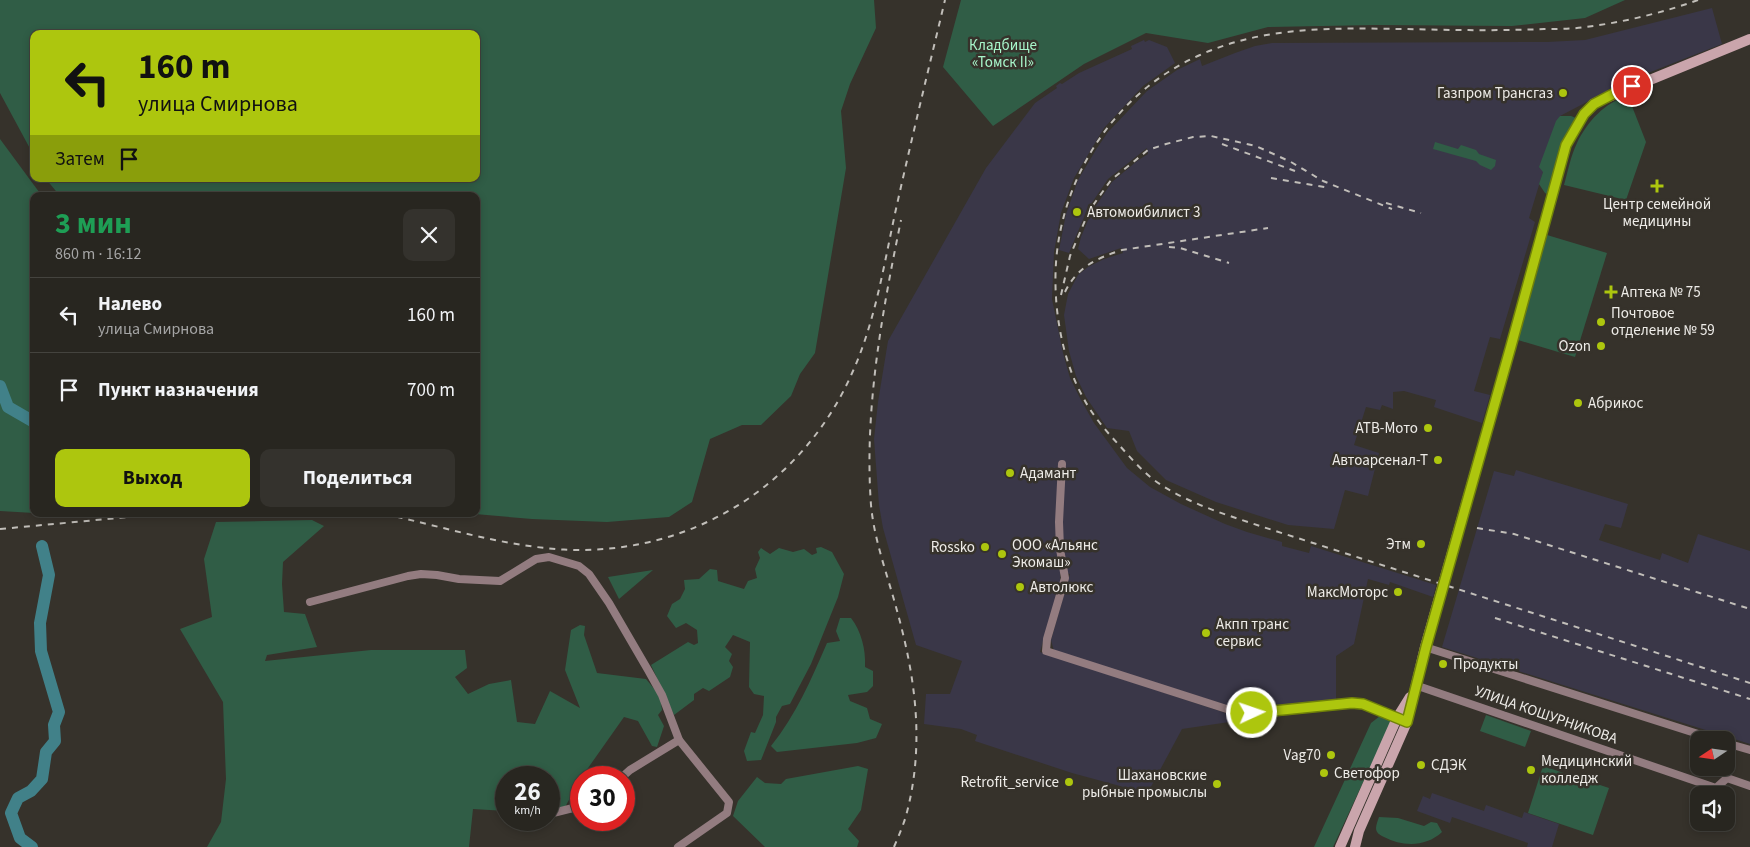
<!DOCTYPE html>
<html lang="ru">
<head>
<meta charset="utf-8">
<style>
  :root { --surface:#282620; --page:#34322d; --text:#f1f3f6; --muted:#a5a5a5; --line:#44433e; --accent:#adc60e }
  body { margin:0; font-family:"Source Sans 3",sans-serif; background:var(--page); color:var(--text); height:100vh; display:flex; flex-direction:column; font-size:19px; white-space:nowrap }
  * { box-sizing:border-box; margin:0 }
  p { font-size:16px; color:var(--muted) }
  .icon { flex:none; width:28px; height:28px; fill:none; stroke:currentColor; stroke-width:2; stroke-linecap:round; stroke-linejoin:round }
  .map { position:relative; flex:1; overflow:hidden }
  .panel { position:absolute; left:30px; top:192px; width:450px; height:325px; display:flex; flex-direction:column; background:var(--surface); border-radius:10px; box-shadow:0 2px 8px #0003,0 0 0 1px var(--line) }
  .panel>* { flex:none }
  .banner { position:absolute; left:30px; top:30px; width:450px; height:152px; border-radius:10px; box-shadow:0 2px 8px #0003,0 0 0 1px var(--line); background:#adc60e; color:#111; overflow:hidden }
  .needle { width:32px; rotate:257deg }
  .fabs { position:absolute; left:1690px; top:731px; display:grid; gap:10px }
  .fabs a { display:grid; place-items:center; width:45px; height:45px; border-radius:10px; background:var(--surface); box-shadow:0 2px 8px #0003,0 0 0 1px var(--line); font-size:25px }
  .speed { position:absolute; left:495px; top:766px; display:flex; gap:10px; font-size:25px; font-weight:700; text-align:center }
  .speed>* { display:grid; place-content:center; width:65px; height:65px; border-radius:50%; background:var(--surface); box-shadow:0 2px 8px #0003,0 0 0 1px var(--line); line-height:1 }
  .speed small { font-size:12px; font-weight:400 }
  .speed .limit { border:8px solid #d22; background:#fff; color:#111 }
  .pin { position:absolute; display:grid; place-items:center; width:42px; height:42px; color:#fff; margin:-21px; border:2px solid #fff; border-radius:50%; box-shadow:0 1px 5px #0007 }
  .me { position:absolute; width:55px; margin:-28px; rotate:87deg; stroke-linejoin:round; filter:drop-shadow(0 0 4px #0008) }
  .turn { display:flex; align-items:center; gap:18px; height:105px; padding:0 25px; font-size:22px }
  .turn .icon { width:65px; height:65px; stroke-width:2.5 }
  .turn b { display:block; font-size:35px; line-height:42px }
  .then { display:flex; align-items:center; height:48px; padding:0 25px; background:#0003; gap:10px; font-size:19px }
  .round { display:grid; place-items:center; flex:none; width:52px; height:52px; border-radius:10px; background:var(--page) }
  .head { display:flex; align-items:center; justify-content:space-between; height:85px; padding:0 25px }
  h1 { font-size:30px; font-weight:700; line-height:38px; color:#1e9e55 }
  .cta { display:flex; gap:10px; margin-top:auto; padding:10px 25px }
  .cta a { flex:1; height:58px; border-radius:10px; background:var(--accent); color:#111; font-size:20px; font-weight:700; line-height:58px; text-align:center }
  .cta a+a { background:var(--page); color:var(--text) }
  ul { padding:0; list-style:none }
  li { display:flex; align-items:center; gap:15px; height:75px; padding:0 25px; border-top:1px solid var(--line) }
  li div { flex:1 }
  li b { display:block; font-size:19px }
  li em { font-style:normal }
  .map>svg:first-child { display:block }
</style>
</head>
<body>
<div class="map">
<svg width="1750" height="847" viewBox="0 0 1750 847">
  <rect width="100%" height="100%" fill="#36322b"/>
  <g fill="#3a3748">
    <path d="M 1712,8 L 1722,44 L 1625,82 L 1560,116 L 1529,218 L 1535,222 L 1500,339 L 1490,337 L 1474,391 L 1490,395 L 1482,423 L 1434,407 L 1436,400 L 1404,391 L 1393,392 L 1393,409 L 1382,405 L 1380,410 L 1366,407 L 1354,445 L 1379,453 L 1368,496 L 1345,490 L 1334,529 L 1288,525 L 1216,502 L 1166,480 L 1137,451 L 1129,431 L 1107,428 L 1086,397 L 1076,376 L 1069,351 L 1064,315 L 1068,294 L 1078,275 L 1088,267 L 1104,259 L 1123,253 L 1121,248 L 1089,259 L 1078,249 L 1081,237 L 1091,213 L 1112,182 L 1137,161 L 1148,154 L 1147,148 L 1108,179 L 1087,210 L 1069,253 L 1059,250 L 1066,214 L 1078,180 L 1097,148 L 1108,132 L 1147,91 L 1177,70 L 1200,59 L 1202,66 L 1235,53 L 1255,46 L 1272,43 L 1547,42 L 1585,40 Z"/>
    <path d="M 1144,40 L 1145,42 L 1149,40 L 1167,47 L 1175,63 L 1143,86 L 1104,128 L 1074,178 L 1061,213 L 1054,252 L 1052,299 L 1063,353 L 1070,378 L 1081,400 L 1094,423 L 1127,468 L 1150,487 L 1181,504 L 1225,524 L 1247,532 L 1282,542 L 1282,546 L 1309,553 L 1311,546 L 1436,585 L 1433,597 L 1390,582 L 1389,585 L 1368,579 L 1354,644 L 1336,656 L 1336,702 L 1268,709 L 1236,708 L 1054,651 L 1051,640 L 1070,574 L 1060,571 L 1060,583 L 1040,652 L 1235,716 L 1236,721 L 1182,729 L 1146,796 L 1131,789 L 1072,773 L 975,741 L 977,735 L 961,729 L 924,724 L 926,694 L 950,694 L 962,661 L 916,645 L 883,528 L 879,505 L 874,439 L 878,402 L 888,341 L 986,168 L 1035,103 L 1057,88 L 1056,86 L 1060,83 L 1062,84 L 1079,73 L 1132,49 L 1131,46 Z"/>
    <path d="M 1516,470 L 1628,504 L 1621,528 L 1605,524 L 1599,540 L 1660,560 L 1662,553 L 1688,563 L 1698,534 L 1750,551 L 1750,744 L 1442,647 L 1494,471 L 1514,476 Z"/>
    <path d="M 1432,793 L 1484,811 L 1486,805 L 1522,818 L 1524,812 L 1559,824 L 1552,847 L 1527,847 L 1528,843 L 1452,817 L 1450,823 L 1417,811 L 1423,796 L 1430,799 Z"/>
  </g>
  <g fill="#305d46">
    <path d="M 0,0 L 874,0 L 876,28 L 850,84 L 841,111 L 846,168 L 815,353 L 800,374 L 791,396 L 761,425 L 742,425 L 710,439 L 692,502 L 669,517 L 607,522 L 532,519 L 475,514 L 476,196 L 60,196 L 46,179 L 476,179 L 476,34 L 34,34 L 34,156 L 0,93 Z"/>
    <path d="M 961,0 L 1625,0 L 1585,18 L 1512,26 L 1375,25 L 1268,27 L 1208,43 L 1146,33 L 1084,64 L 993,126 L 943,67 Z"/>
    <path d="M 1628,96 L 1646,142 L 1626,200 L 1564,185 C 1568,171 1571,155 1577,143 C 1587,122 1605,102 1628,96 Z"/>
    <path d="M 1560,116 L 1571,116 L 1576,118 L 1559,172 L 1549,195 L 1545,193 L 1539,184 L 1543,172 L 1539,167 L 1556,121 Z"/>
    <path d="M 0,139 L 42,196 L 34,196 L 34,513 L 0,511 Z"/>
    <path d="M 1435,142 L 1458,149 L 1461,145 L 1476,150 L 1479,154 L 1496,160 L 1495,166 L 1491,170 L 1480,165 L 1476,161 L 1433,149 Z"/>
    <path d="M 1547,235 L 1607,253 L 1575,357 L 1518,340 Z"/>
    <path d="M 312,520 L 324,526 L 283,562 L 282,584 L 284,612 L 305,614 L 317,647 L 267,655 L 265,661 L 371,650 L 465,650 L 467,668 L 455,677 L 468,694 L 489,684 L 511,680 L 517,722 L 535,724 L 550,691 L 580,708 L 565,670 L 571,630 L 580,625 L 585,626 L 584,635 L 597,673 L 646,679 L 660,696 L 662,710 L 658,715 L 664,726 L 657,747 L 652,746 L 638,721 L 624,717 L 581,778 L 564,809 L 549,809 L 549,778 L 506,778 L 506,811 L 473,809 L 469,847 L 207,847 L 221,822 L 226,779 L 223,702 L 180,629 L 212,617 L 204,559 L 216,522 Z"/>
    <path d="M 821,547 L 832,552 L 844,574 L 838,597 L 811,664 L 790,704 L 782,706 L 776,717 L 776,722 L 761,760 L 747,761 L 744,751 L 751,732 L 755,733 L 763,715 L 764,696 L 754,694 L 749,687 L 750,642 L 733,635 L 725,647 L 732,654 L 729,661 L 733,667 L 730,677 L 709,691 L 703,688 L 694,694 L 694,700 L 674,715 L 651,665 L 688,642 L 694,645 L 698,643 L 697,630 L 686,623 L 676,628 L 667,616 L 672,604 L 680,599 L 685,589 L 684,580 L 699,579 L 710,569 L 717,570 L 718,581 L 744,589 L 748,581 L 757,578 L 755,569 L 760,558 L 758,552 L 761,548 L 770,554 L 779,548 L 793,552 L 804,549 L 812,555 L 817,553 L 816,548 Z"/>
    <path d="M 653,570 L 619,599 L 608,577 Z"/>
    <path d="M 840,618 L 851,618 C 861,631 866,649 865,667 L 873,671 L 873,686 L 867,692 L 848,695 L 850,701 L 867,708 L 870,719 L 882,724 L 876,738 L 857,743 L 777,752 L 771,746 C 796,715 811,680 827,643 L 840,641 L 836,631 Z"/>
    <path d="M 1486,715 L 1531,731 L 1525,747 L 1480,731 Z"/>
    <path d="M 1380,716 L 1392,720 L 1333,847 L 1314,847 L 1371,723 Z"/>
    <path d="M 858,766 L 868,769 L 861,810 L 848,829 L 859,841 L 857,847 L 765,847 L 733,816 L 738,801 L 757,777 L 765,783 L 781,784 L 786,779 Z"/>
    <path d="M 1543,766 L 1609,788 L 1593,835 L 1528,813 Z"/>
    <path d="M 1379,817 L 1398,818 L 1424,826 L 1431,822 L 1437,823 L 1442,832 C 1426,847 1403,847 1384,837 C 1380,835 1376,833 1376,828 C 1376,825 1378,820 1379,817 Z"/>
  </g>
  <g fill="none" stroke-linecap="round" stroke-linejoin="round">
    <g stroke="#418189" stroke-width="12">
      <path d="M 0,386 L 8,407 L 34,422"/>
      <path d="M 32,847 L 20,838 L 11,813 L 18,798 L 31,791 L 42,779 L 46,752 L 55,741 L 54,725 L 59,712 L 41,651 L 40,623 L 49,575 L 42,546"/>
    </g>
    <g stroke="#937c80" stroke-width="8">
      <path d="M 1062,464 L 1059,522 L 1060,549 L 1065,578 L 1047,639 L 1046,651 L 1236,712 L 1268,712 L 1352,703 L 1363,704 L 1407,722"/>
      <path d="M 310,602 L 408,576 L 421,574 L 437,575 L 459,579 L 500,581 L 536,559 L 549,557 L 579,566 L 589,574 L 609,603 L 648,670 L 662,695 L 679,740 L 729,802 L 727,813 L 678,847"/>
      <path d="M 1425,647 L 1717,740"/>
      <path d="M 1415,685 L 1716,788 L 1727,778 L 1750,786"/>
      <path d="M 1726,743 L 1750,750"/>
      <path d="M 621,778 L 630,770 L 679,740"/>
      <path d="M 549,814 L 581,806"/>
    </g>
    <g stroke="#caa5ac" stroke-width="10">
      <path d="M 1340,847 L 1397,718 L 1410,697"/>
      <path d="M 1355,847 L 1359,831 L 1407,722 L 1425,647 L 1511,346 L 1566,145 L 1584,114 L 1593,104 L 1601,100 L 1750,39"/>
    </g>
    <g stroke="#c1beb9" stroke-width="2" stroke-dasharray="6 6" stroke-linecap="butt">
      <path d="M 1698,0 C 1662,13 1624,22 1586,27 C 1572,29 1558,29 1544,29 C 1497,31 1450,30 1403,29 C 1334,28 1264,26 1200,55 C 1125,88 1073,158 1059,238 C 1050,288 1058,354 1084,399 C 1093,416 1106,431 1119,445 C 1130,457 1141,470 1154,480 C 1186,503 1224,514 1260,526 C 1294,537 1329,548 1363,559 C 1492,600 1621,641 1750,683"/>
      <path d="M 1222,144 L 1295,171"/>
      <path d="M 1271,178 L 1330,188"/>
      <path d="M 1386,203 L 1421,213"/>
      <path d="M 1169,247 L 1180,248 L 1229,263"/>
      <path d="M 1065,292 C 1077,267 1097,258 1122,250 L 1268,228"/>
      <path d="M 1061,295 L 1070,256 L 1089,211 L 1111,180 L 1148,150 L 1166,144 L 1193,137 L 1211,136 L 1256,146 L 1291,162 L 1323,181 L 1392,209"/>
      <path d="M 385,514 C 448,528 512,549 577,550 C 698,551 805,482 853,371 C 877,317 885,257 898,200 C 913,133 929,67 945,0"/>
      <path d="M 1477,528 L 1514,534 L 1750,609"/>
      <path d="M 0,529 L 161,514"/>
      <path d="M 1495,618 L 1750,699"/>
      <path d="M 894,847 C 899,835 904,824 907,812 C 925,742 915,675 896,607 C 887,574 874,539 871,505 C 864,410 882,313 901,220"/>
    </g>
  </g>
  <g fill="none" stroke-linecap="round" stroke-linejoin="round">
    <defs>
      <path id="route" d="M 1252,713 L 1352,703 L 1363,704 L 1407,722 L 1426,647 L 1511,346 L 1566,145 L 1584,114 L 1594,104 L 1613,94 L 1632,86"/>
    </defs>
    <use href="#route" stroke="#708109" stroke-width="12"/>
    <use href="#route" stroke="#adc60e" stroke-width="9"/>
  </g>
  <g fill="#adc60e" stroke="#36322b" stroke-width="2">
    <circle cx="1563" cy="93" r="5"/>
    <path d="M1654.5 178.5h5v5h5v5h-5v5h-5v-5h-5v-5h5z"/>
    <circle cx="1077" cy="212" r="5"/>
    <path d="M1608.5 284.5h5v5h5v5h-5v5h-5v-5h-5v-5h5z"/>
    <circle cx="1601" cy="322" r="5"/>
    <circle cx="1601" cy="346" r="5"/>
    <circle cx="1578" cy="403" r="5"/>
    <circle cx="1428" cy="428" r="5"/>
    <circle cx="1438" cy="460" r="5"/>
    <circle cx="1010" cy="473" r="5"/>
    <circle cx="1421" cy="544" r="5"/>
    <circle cx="985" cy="547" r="5"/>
    <circle cx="1002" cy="554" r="5"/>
    <circle cx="1020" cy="587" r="5"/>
    <circle cx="1398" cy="592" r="5"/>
    <circle cx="1206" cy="633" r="5"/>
    <circle cx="1443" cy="664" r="5"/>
    <circle cx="1331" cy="755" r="5"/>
    <circle cx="1421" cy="765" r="5"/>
    <circle cx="1531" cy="770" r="5"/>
    <circle cx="1324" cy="773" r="5"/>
    <circle cx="1069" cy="782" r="5"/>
    <circle cx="1217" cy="784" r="5"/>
  </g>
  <g text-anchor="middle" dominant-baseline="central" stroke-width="5" stroke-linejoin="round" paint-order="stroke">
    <g font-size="15" fill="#a7f5ca" stroke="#36322b">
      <text x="1003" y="45">Кладбище<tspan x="1003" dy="17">«Томск II»</tspan></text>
    </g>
    <g font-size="15" fill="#eeece8" stroke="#36322b" text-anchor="start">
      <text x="1553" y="93" text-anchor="end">Газпром Трансгаз</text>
      <text x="1657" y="204" text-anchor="middle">Центр семейной<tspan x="1657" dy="17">медицины</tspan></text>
      <text x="1087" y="212">Автомоибилист 3</text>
      <text x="1621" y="292">Аптека № 75</text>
      <text x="1611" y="313">Почтовое<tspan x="1611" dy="17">отделение № 59</tspan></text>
      <text x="1591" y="346" text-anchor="end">Ozon</text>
      <text x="1588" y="403">Абрикос</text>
      <text x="1418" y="428" text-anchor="end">АТВ-Мото</text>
      <text x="1428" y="460" text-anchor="end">Автоарсенал-Т</text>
      <text x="1020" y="473">Адамант</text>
      <text x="1411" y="544" text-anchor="end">Этм</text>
      <text x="1012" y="545">ООО «Альянс<tspan x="1012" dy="17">Экомаш»</tspan></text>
      <text x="975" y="547" text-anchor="end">Rossko</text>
      <text x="1030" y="587">Автолюкс</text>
      <text x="1388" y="592" text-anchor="end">МаксМоторс</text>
      <text x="1216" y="624">Акпп транс<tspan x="1216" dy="17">сервис</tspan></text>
      <text x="1453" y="664">Продукты</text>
      <text x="1321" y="755" text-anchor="end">Vag70</text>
      <text x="1541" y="761">Медицинский<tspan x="1541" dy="17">колледж</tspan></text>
      <text x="1431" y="765">СДЭК</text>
      <text x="1334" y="773">Светофор</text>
      <text x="1207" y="775" text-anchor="end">Шахановские<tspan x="1207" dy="17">рыбные промыслы</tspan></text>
      <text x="1059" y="782" text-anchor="end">Retrofit_service</text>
    </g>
    <g font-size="15" fill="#eeece8" stroke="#36322b">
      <text transform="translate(1546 715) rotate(19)">УЛИЦА КОШУРНИКОВА</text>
    </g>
  </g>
</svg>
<div class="fabs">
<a><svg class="needle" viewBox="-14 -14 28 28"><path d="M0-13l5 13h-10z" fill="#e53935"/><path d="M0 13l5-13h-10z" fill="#a5a5a5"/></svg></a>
<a><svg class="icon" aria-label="sound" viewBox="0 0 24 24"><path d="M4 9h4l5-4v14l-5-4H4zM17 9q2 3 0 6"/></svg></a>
</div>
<div class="speed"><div>26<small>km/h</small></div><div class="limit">30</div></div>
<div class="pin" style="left:1632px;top:86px;background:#d93025"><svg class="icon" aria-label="arrive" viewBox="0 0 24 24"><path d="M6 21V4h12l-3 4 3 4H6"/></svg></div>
<svg class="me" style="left:1252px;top:713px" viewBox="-20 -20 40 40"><circle r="17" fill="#adc60e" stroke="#fff" stroke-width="3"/><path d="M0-11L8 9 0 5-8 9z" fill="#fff"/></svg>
<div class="banner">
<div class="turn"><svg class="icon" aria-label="left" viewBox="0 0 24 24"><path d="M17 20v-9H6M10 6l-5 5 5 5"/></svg><div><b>160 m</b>улица Смирнова</div></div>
<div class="then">Затем<svg class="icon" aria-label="arrive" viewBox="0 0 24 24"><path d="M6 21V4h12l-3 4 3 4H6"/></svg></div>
</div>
<section class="panel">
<div class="head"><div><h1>3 мин</h1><p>860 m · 16:12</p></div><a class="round"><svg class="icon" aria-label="close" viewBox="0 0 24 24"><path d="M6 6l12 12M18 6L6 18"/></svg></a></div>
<ul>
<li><svg class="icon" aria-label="left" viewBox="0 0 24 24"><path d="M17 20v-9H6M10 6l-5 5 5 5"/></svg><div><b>Налево</b><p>улица Смирнова</p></div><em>160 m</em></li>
<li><svg class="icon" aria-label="arrive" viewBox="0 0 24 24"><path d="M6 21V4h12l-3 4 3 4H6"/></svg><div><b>Пункт назначения</b></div><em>700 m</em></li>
</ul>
<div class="cta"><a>Выход</a><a>Поделиться</a></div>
</section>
</div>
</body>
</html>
